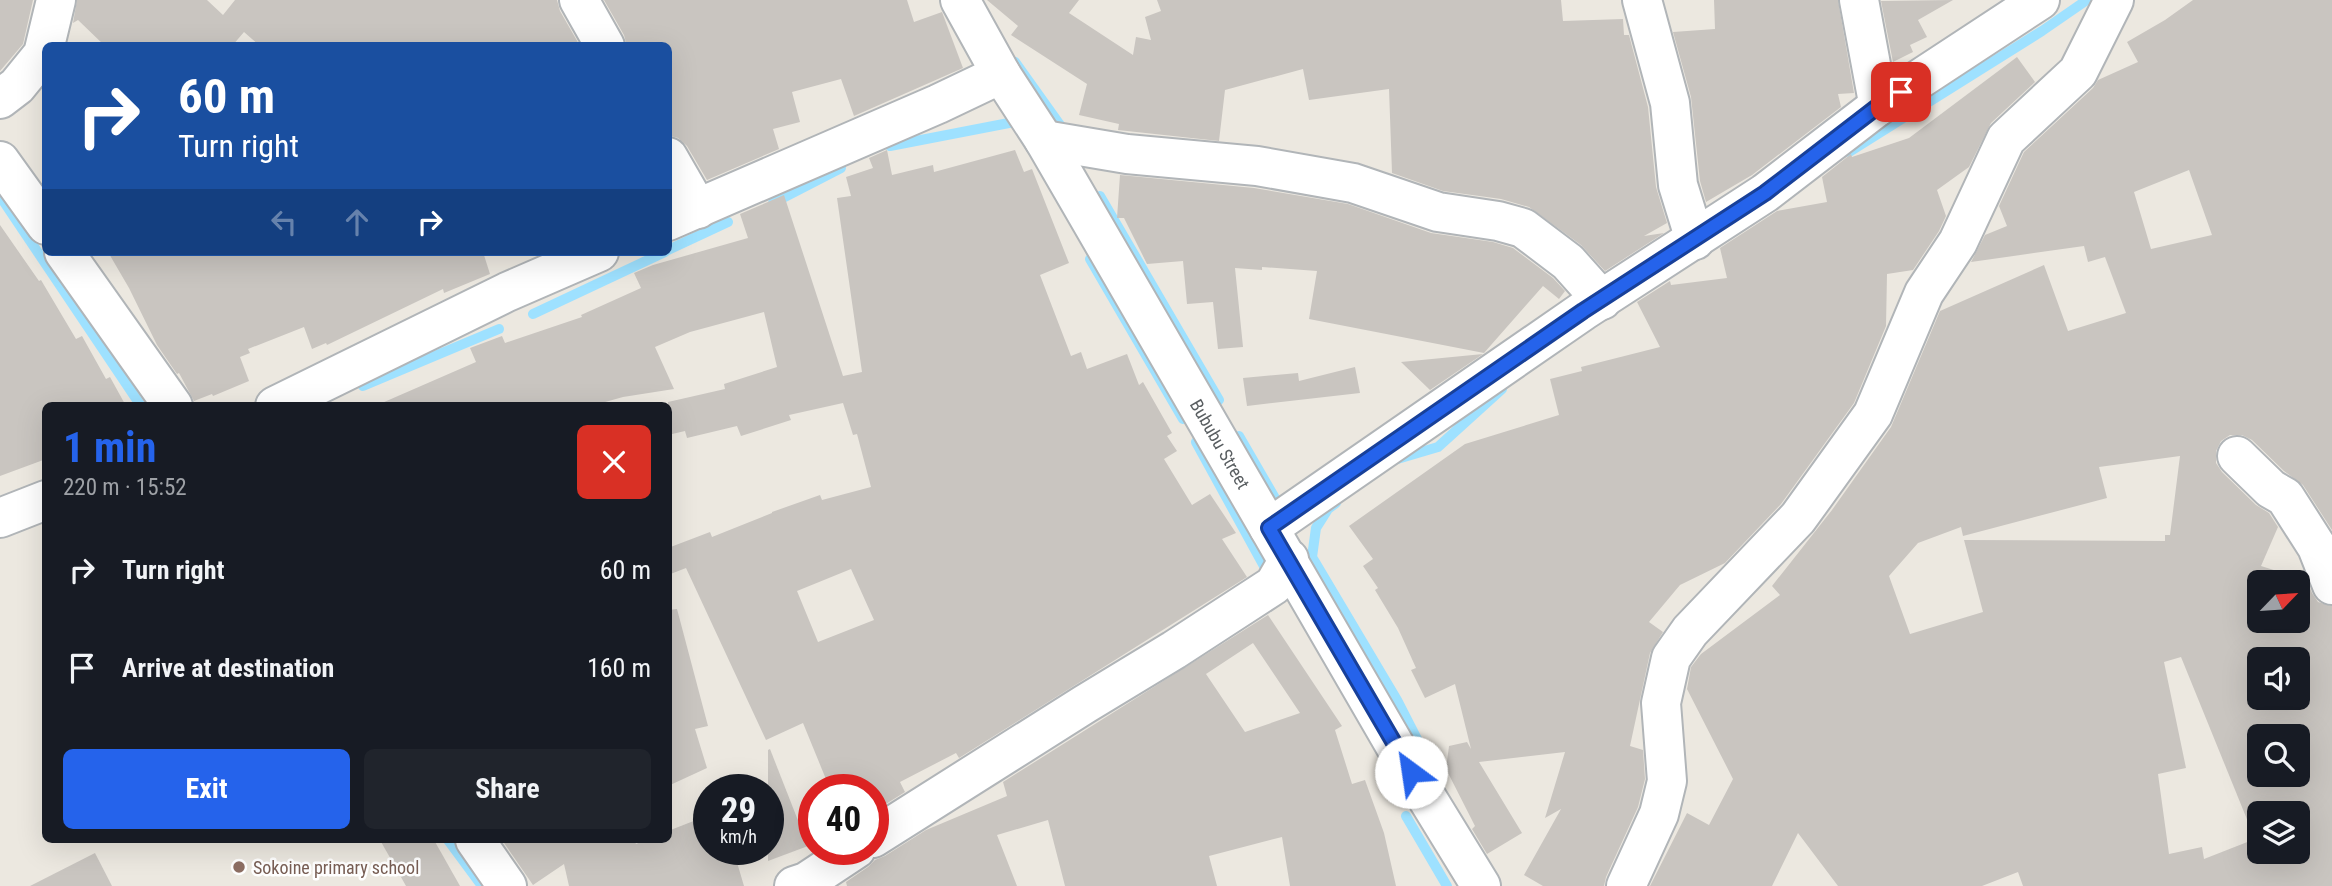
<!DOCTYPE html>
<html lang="en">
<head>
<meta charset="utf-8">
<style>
  :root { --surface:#171b24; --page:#20242c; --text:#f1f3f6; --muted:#9ea1a6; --accent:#2563eb }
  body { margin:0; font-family:"Roboto Condensed",sans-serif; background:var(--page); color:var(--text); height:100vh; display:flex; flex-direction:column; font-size:26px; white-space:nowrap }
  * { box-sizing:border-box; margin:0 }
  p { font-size:23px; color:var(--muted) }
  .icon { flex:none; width:38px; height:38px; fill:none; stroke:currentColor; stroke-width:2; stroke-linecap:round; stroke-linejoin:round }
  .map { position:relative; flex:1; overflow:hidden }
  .drawer { position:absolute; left:42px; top:402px; width:630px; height:441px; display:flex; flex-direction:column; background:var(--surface); border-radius:10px; box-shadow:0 7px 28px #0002 }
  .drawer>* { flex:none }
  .guide { position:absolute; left:42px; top:42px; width:630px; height:214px; border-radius:10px; box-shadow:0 7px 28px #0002; background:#1a4fa0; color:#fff; overflow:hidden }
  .needle { width:46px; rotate:65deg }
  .buttons { position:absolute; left:2247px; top:570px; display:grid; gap:14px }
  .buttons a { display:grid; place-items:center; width:63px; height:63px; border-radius:10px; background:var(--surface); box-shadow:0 7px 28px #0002; font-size:35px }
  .speed { position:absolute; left:693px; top:774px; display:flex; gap:14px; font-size:35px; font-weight:700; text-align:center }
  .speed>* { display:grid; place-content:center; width:91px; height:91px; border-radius:50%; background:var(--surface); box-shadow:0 7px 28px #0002; line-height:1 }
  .speed small { font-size:18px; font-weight:400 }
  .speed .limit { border:10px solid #d22; background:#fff; color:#111 }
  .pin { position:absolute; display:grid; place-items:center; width:60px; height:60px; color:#fff; margin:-30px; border-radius:14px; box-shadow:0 4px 10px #0006 }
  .me { position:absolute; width:77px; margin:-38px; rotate:329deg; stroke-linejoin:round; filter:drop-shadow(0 0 5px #0008) }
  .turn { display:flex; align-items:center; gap:24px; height:147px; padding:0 21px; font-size:32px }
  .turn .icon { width:91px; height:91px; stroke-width:2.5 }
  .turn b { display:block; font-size:49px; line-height:60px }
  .lanes { display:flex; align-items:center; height:66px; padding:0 21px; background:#0003; justify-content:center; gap:35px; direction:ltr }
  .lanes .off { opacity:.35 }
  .round { display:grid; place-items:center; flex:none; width:74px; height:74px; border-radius:10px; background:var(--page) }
  .headline { display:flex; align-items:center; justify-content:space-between; height:119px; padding:0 21px }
  h1 { font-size:42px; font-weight:700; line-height:52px; color:var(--accent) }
  .action { display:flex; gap:14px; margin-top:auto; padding:14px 21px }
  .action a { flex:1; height:80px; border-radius:10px; background:var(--accent); color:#fff; font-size:28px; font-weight:700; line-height:80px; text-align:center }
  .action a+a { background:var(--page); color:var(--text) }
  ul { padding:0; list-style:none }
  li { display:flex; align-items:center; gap:21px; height:98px; padding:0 21px }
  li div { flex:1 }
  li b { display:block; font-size:26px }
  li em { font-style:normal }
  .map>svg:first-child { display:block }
</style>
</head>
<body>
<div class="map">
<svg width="2332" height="886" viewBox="0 0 2332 886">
  <rect width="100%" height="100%" fill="#ece8e0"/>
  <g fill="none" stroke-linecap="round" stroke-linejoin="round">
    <g stroke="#9ee1ff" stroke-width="10">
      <path d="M 1015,62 L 1065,132"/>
      <path d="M 890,146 L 1014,122 L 1017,127"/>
      <path d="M 1849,152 L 2042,31 L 2087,0"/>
      <path d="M 0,196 L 141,406"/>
      <path d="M 1100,196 L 1219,400"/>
      <path d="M 773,203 L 841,168"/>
      <path d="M 668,250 L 728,222"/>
      <path d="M 1090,259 L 1183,419"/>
      <path d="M 533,314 L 665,252"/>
      <path d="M 363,386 L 499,329"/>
      <path d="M 1239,436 L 1279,505 L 1285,501"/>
      <path d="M 1196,442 L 1270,577"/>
      <path d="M 1394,460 L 1438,447 L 1502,389"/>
      <path d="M 1336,503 L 1328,509 L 1316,528 L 1312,557 L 1397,700 L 1438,780"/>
      <path d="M 1406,816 L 1447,886"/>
      <path d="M 448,840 L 482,886"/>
    </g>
  </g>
  <g fill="#c9c5c0" fill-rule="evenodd">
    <path d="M 0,0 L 33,0 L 23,44 L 0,71 Z"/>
    <path d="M 77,0 L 207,0 L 223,15 L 235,0 L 557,0 L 560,11 L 580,46 L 260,46 L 244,32 L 232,46 L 105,46 L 78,20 L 73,23 Z"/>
    <path d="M 604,0 L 907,0 L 914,22 L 942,12 L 963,68 L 854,116 L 841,79 L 792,92 L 800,122 L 773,129 L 779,149 L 707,180 L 687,146 L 678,138 L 668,135 L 668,46 L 627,46 L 624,35 Z"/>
    <path d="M 987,0 L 1079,0 L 1069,13 L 1133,55 L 1136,37 L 1151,40 L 1145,17 L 1161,11 L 1157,0 L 1561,0 L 1563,21 L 1623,19 L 1624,35 L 1629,35 L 1648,107 L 1656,187 L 1667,223 L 1644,236 L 1664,233 L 1605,271 L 1581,245 L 1529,207 L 1501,199 L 1443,191 L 1392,173 L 1389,89 L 1309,100 L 1303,69 L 1225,90 L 1219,141 L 1118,130 L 1119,124 L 1079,115 L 1087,84 L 1011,35 L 1018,26 Z"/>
    <path d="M 1714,0 L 1838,0 L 1854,93 L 1838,94 L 1841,107 L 1752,175 L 1706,202 L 1700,181 L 1691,97 L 1673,32 L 1715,29 Z"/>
    <path d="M 1953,0 L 1918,20 L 1927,37 L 1910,45 L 1913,52 L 1893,62 L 1881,1 Z"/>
    <path d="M 2193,0 L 2332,0 L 2332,530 L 2303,485 L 2284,471 L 2252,440 L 2242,435 L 2230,435 L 2221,441 L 2216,451 L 2216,463 L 2222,472 L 2256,505 L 2269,513 L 2278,527 L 2261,566 L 2299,578 L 2305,576 L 2312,593 L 2318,602 L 2332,606 L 2332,886 L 2023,886 L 2018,872 L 1982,886 L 1838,886 L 1798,833 L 1772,886 L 1650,886 L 1687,813 L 1709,825 L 1733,779 L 1687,689 L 1691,667 L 1701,654 L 1780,595 L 1772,586 L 1832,510 L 1891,427 L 1940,311 L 2044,265 L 2068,331 L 2126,313 L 2105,257 L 2088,262 L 2084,246 L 1971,262 L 1985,235 L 2007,226 L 1999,206 L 2024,152 L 2093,88 L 2098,80 L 2138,62 L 2127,42 L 2165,20 ZM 2189,170 L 2212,235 L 2151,249 L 2134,192 ZM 2180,456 L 2170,535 L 2165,535 L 2165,541 L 1964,540 L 1983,612 L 1910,634 L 1889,576 L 1918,543 L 1961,527 L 1963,536 L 2107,498 L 2099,467 ZM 2259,583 L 2298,583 L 2298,621 L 2259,621 ZM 2181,657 L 2255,839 L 2204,859 L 2202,847 L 2169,854 L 2158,774 L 2186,768 L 2164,662 ZM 2259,660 L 2298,660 L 2298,698 L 2259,698 ZM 2259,737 L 2298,737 L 2298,775 L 2259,775 ZM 2259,814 L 2298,814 L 2298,852 L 2259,852 Z"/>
    <path d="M 2017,57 L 2035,82 L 1991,123 L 1969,167 L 1937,190 L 1946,216 L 1939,231 L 1913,270 L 1887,274 L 1886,326 L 1854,403 L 1781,504 L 1725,563 L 1680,585 L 1649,622 L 1663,632 L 1650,653 L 1630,746 L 1643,750 L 1645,779 L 1638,807 L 1606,877 L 1604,886 L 1543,886 L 1524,875 L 1561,809 L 1545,818 L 1565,752 L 1479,762 L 1522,833 L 1487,854 L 1472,829 L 1475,826 L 1446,769 L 1449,746 L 1467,742 L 1471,749 L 1455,684 L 1425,698 L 1411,670 L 1416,668 L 1398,628 L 1375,590 L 1378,588 L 1363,566 L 1373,559 L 1349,526 L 1465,444 L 1559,415 L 1550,379 L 1582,371 L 1581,367 L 1660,347 L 1637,302 L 1670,281 L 1671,285 L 1727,278 L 1720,248 L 1777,211 L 1827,202 L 1822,177 L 1851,154 L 1852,157 L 1909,138 Z"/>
    <path d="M 887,150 L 892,175 L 933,165 L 934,172 L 1015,150 L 1024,172 L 1032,169 L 1069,263 L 1040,275 L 1071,356 L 1081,352 L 1087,369 L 1127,354 L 1139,385 L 1143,382 L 1172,433 L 1167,436 L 1177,451 L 1164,459 L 1192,505 L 1210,494 L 1236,533 L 1222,539 L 1247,577 L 959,758 L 956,753 L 900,782 L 905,792 L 873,812 L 873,789 L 830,789 L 803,723 L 766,740 L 686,568 L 668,575 L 668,548 L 710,532 L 712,537 L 772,513 L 772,512 L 820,495 L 822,500 L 871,487 L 857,434 L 853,435 L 843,403 L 789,415 L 791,420 L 741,436 L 737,426 L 687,438 L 685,431 L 668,435 L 668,402 L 725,389 L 724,384 L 777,367 L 764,312 L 690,332 L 655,347 L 674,389 L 623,397 L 591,406 L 375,406 L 476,362 L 470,348 L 502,336 L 505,343 L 582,317 L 581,315 L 641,288 L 634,273 L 653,265 L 748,238 L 740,214 L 784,195 L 843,376 L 862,372 L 837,198 L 851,196 L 846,177 L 873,168 L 869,158 ZM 851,569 L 874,620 L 818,642 L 797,591 Z"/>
    <path d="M 1120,175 L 1254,188 L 1348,204 L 1431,233 L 1493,242 L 1513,248 L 1553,278 L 1565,291 L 1559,299 L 1543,286 L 1484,353 L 1309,319 L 1317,271 L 1262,267 L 1262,270 L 1235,268 L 1243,347 L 1218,349 L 1213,302 L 1187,304 L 1183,261 L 1147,264 L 1124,218 L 1117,218 Z"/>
    <path d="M 0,225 L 39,281 L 41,280 L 76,339 L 82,336 L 106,379 L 110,377 L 126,406 L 46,406 L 46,459 L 0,476 Z"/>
    <path d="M 108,252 L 483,252 L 490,274 L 444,293 L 443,289 L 327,345 L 326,343 L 312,349 L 304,327 L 248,349 L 250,353 L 240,357 L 249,381 L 213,396 L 212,394 L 194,401 L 179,373 L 177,374 L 157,345 L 129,288 Z"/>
    <path d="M 1483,354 L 1430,390 L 1401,362 Z"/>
    <path d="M 1355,367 L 1360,393 L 1247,406 L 1243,378 L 1298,373 L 1299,381 Z"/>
    <path d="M 677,609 L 708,726 L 695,729 L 707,768 L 668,786 L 668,610 Z"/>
    <path d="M 1268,615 L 1342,726 L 1335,730 L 1352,784 L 1365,780 L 1384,833 L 1396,886 L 1290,886 L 1282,837 L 1209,856 L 1217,886 L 1065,886 L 1048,820 L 997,835 L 1017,886 L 847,886 L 846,882 L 868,867 L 875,860 L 885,856 L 926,830 L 1007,796 L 1003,782 ZM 1253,643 L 1300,713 L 1245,732 L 1206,674 Z"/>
    <path d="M 770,749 L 808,846 L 768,861 L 768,750 Z"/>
    <path d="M 709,815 L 709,849 L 733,849 L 744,886 L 569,886 L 564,864 L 533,885 L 502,840 L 634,840 L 636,844 L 646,840 L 668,840 L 668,831 Z"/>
    <path d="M 380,840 L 434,840 L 460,886 L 406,886 Z"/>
    <path d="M 95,853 L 112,886 L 30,886 Z"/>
  </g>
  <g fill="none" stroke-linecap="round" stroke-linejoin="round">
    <defs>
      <g id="minor">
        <path d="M 579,0 L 605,46"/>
        <path d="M 960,0 L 1001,74 L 1044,140 L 1397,749 L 1481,886"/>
        <path d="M 1642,0 L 1670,103 L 1678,185 L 1695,240"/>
        <path d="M 1859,0 L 1877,97 L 1877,107"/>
        <path d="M 0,99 L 17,86 L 43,54 L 56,0"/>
        <path d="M 1044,140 L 1127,154 L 1257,166 L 1353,183 L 1438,212 L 1498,221 L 1523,228 L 1568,262 L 1602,300"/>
        <path d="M 668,157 L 698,209"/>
        <path d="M 0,161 L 46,225"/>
        <path d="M 668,221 L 938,104 L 1001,74"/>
        <path d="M 64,252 L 173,406"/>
        <path d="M 275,406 L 507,292 L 599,252"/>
        <path d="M 2237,456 L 2271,489 L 2285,497 L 2317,547 L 2332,585"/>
        <path d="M 0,518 L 46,500"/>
        <path d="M 1269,528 L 1583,311 L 1765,193 L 1877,107 L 2040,0"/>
        <path d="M 873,838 L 1085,704 L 1174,650 L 1274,585 L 1289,559"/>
        <path d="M 475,840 L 507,886"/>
        <path d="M 794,886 L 806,882 L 856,849"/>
        <path d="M 1626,886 L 1659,814 L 1667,781 L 1661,703 L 1671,658 L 1690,631 L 1798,518 L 1873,414 L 1924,293 L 1958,242 L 2006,139 L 2078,72 L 2114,0"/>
      </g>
    </defs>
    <use href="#minor" stroke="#b1b5b8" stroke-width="42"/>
    <use href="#minor" stroke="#fff" stroke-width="38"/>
  </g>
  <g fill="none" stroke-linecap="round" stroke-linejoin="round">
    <defs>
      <path id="route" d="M 1411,772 L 1269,528 L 1583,311 L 1765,193 L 1877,107 L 1901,92"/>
    </defs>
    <use href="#route" stroke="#184099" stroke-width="18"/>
    <use href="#route" stroke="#2563eb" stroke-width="12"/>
  </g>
  <circle fill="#8d6e63" stroke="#fff" stroke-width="2.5" cx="239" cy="867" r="7"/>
  <g text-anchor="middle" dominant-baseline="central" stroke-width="5" stroke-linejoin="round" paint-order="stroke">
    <g font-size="18" fill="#595e61" stroke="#fff">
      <text transform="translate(1220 444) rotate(60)">Bububu Street</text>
    </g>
    <g font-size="18" fill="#785e54" stroke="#fff" text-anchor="start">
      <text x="253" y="867">Sokoine primary school</text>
    </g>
  </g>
</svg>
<div class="buttons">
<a><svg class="needle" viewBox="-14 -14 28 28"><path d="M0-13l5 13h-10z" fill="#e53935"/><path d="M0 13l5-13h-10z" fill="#9ea1a6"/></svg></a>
<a><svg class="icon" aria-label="sound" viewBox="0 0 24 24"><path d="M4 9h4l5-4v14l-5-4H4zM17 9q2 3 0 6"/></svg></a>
<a><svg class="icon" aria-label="search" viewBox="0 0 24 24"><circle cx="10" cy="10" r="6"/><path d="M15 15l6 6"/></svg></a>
<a><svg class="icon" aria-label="layers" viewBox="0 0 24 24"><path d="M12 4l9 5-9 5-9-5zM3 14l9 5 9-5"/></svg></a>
</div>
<div class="speed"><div>29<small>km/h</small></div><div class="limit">40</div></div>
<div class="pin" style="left:1901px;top:92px;background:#d93025"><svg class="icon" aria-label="arrive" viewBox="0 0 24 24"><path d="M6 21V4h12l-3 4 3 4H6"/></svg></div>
<svg class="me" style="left:1411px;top:772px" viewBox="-20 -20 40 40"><circle r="19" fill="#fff"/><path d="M0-13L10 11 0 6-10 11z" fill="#2563eb"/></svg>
<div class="guide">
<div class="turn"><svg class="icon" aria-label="right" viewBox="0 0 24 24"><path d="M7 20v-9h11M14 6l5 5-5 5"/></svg><div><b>60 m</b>Turn right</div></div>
<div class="lanes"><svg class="icon off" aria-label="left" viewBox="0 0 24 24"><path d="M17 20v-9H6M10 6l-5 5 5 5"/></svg><svg class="icon off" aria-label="ahead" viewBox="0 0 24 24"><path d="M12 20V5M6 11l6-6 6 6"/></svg><svg class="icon" aria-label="right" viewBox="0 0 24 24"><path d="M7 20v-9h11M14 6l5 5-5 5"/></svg></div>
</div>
<section class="drawer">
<div class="headline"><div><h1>1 min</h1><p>220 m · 15:52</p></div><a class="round" style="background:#d93025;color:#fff"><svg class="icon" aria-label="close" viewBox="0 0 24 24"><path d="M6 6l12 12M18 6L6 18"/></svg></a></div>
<ul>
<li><svg class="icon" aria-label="right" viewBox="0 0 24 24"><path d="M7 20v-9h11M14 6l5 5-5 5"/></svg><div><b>Turn right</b></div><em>60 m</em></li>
<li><svg class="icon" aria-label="arrive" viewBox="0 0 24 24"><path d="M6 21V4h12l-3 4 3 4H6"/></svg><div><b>Arrive at destination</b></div><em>160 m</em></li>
</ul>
<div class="action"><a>Exit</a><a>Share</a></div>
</section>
</div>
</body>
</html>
